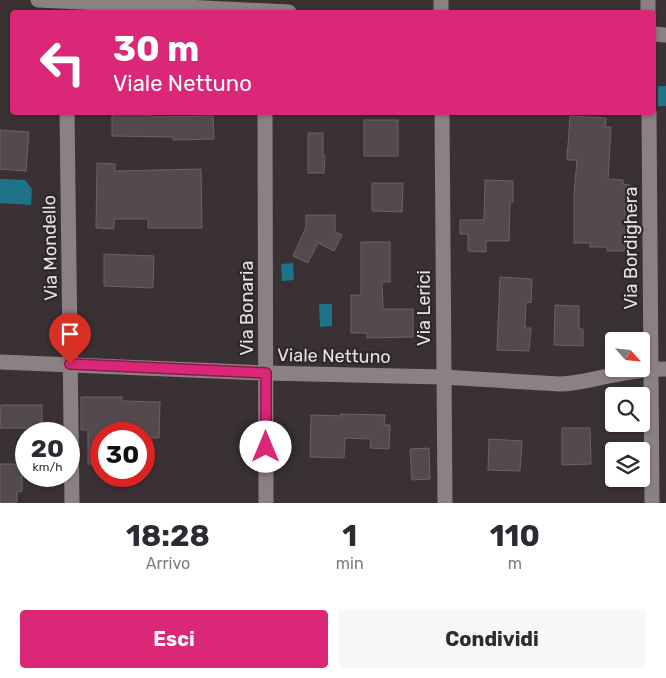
<!DOCTYPE html>
<html lang="it">
<head>
<meta charset="utf-8">
<style>
  :root { --surface:#fff; --page:#f7f7f7; --text:#2b2b33; --muted:#7c7c81; --accent:#db2777 }
  body { margin:0; font-family:Rubik,sans-serif; background:var(--page); color:var(--text); height:100vh; display:flex; flex-direction:column; font-size:19px; white-space:nowrap }
  * { box-sizing:border-box; margin:0 }
  p { font-size:16px; color:var(--muted) }
  .icon { flex:none; width:28px; height:28px; fill:none; stroke:currentColor; stroke-width:2; stroke-linecap:round; stroke-linejoin:round }
  .map { position:relative; height:503px; overflow:hidden }
  .details { display:flex; flex-direction:column; background:var(--surface); flex:1 }
  .details>* { flex:none }
  .hud { position:absolute; left:10px; top:10px; width:646px; height:105px; border-radius:5px; box-shadow:0 1px 4px #0004; background:#db2777; color:#fff; overflow:hidden }
  .needle { width:32px; rotate:117deg }
  .controls { position:absolute; left:605px; top:332px; display:grid; gap:10px }
  .controls a { display:grid; place-items:center; width:45px; height:45px; border-radius:5px; background:var(--surface); box-shadow:0 1px 4px #0004; font-size:25px }
  .speed { position:absolute; left:15px; top:422px; display:flex; gap:10px; font-size:25px; font-weight:700; text-align:center }
  .speed>* { display:grid; place-content:center; width:65px; height:65px; border-radius:50%; background:var(--surface); box-shadow:0 1px 4px #0004; line-height:1 }
  .speed small { font-size:12px; font-weight:400 }
  .speed .limit { border:8px solid #d22; background:#fff; color:#111 }
  .pin { position:absolute; display:grid; place-items:center; width:42px; height:42px; color:#fff; margin:-51px -21px; border-radius:50% 50% 50% 0; rotate:-45deg; box-shadow:0 0 5px #0007 }
  .pin .icon { rotate:45deg }
  .me { position:absolute; width:55px; margin:-28px; rotate:0deg; stroke-linejoin:round; filter:drop-shadow(0 0 4px #0008) }
  .turn { display:flex; align-items:center; gap:18px; height:105px; padding:0 20px; font-size:22px }
  .turn .icon { width:65px; height:65px; stroke-width:2.5 }
  .turn b { display:block; font-size:35px; line-height:42px }
  .eta { display:flex; justify-content:space-evenly; align-items:center; height:85px; text-align:center }
  .eta b { font-size:30px; font-weight:700; line-height:35px }
  .action { display:flex; gap:10px; margin-top:auto; padding:10px 20px }
  .action a { flex:1; height:58px; border-radius:5px; background:var(--accent); color:#fff; font-size:20px; font-weight:700; line-height:58px; text-align:center }
  .action a+a { background:var(--page); color:var(--text) }
  .map>svg:first-child { display:block }
</style>
</head>
<body>
<div class="map">
<svg width="666" height="503" viewBox="0 0 666 503">
  <rect width="100%" height="100%" fill="#393133"/>
  <g fill="#1f7388">
    <rect x="658" y="86" width="8" height="20"/>
    <path d="M 0,179 L 25,180 L 32,189 L 31,205 L 0,203 Z"/>
    <path d="M 293,263 L 294,280 L 282,281 L 281,264 Z"/>
    <path d="M 319,304 L 332,304 L 332,326 L 320,327 Z"/>
  </g>
  <g fill="#534a4d" stroke="#6b6265">
    <path d="M 112,112 L 152,112 L 152,117 L 213,116 L 214,139 L 173,140 L 173,137 L 112,136 Z"/>
    <path d="M 570,116 L 606,118 L 605,127 L 611,127 L 608,179 L 623,180 L 623,184 L 630,185 L 629,206 L 625,205 L 625,251 L 607,251 L 607,247 L 590,247 L 590,243 L 574,243 L 574,195 L 577,160 L 567,160 Z"/>
    <rect x="364" y="120" width="34" height="36"/>
    <path d="M 0,130 L 29,132 L 26,171 L 0,169 Z"/>
    <path d="M 308,133 L 323,133 L 323,156 L 325,156 L 324,173 L 308,173 Z"/>
    <path d="M 97,163 L 115,164 L 115,171 L 201,169 L 202,228 L 148,228 L 148,219 L 114,219 L 114,229 L 96,228 Z"/>
    <path d="M 485,180 L 513,181 L 513,202 L 510,202 L 509,241 L 486,241 L 486,252 L 468,251 L 468,234 L 460,234 L 460,220 L 484,220 Z"/>
    <path d="M 372,183 L 403,183 L 402,212 L 372,211 Z"/>
    <path d="M 306,215 L 335,215 L 335,232 L 342,235 L 334,251 L 318,243 L 308,263 L 293,256 L 306,227 Z"/>
    <path d="M 361,242 L 390,242 L 390,282 L 382,282 L 383,309 L 413,309 L 413,337 L 367,338 L 367,333 L 351,333 L 351,295 L 361,295 Z"/>
    <path d="M 104,254 L 154,256 L 153,288 L 104,286 Z"/>
    <path d="M 500,277 L 532,279 L 531,303 L 526,302 L 525,328 L 531,328 L 529,351 L 497,350 Z"/>
    <path d="M 555,305 L 579,306 L 579,329 L 583,329 L 583,346 L 554,345 Z"/>
    <path d="M 81,397 L 122,397 L 122,401 L 160,402 L 159,438 L 144,438 L 144,434 L 139,434 L 140,430 L 101,430 L 101,464 L 88,464 L 88,430 L 81,430 Z"/>
    <path d="M 1,405 L 42,405 L 42,428 L 0,428 Z"/>
    <path d="M 341,414 L 385,415 L 384,425 L 390,425 L 389,449 L 370,448 L 371,439 L 345,438 L 344,458 L 310,457 L 311,415 L 341,416 Z"/>
    <path d="M 562,428 L 590,428 L 591,464 L 562,465 Z"/>
    <path d="M 489,439 L 522,441 L 520,471 L 488,470 Z"/>
    <path d="M 429,448 L 430,479 L 412,480 L 410,449 Z"/>
    <path d="M 0,464 L 22,464 L 22,491 L 17,492 L 17,503 L 0,503 Z"/>
  </g>
  <g fill="none" stroke-linecap="round" stroke-linejoin="round">
    <g stroke="#8b8184" stroke-width="15">
      <path d="M 38,0 L 289,12"/>
      <path d="M 441,0 L 441,12"/>
      <path d="M 648,0 L 648,12"/>
      <path d="M 654,34 L 666,35"/>
      <path d="M 67,112 L 72,503"/>
      <path d="M 265,112 L 266,503"/>
      <path d="M 442,112 L 445,503"/>
      <path d="M 649,112 L 652,503"/>
      <path d="M 0,362 L 265,373 L 443,377 L 560,384 C 580,384 599,377 619,374 C 634,371 650,369 666,369"/>
    </g>
  </g>
  <g fill="none" stroke-linecap="round" stroke-linejoin="round">
    <defs>
      <path id="route" d="M 70,364 L 266,373 L 266,447"/>
    </defs>
    <use href="#route" stroke="#8e194d" stroke-width="12"/>
    <use href="#route" stroke="#db2777" stroke-width="9"/>
  </g>
  <g text-anchor="middle" dominant-baseline="central" stroke-width="4.5" stroke-linejoin="round" paint-order="stroke">
    <g font-size="18" fill="#e6e1e2" stroke="#2f2729">
      <text transform="translate(50 248) rotate(-91)">Via Mondello</text>
      <text transform="translate(631 248) rotate(-90)">Via Bordighera</text>
      <text transform="translate(247 308) rotate(-90)">Via Bonaria</text>
      <text transform="translate(424 308) rotate(-90)">Via Lerici</text>
      <text transform="translate(334 356) rotate(1)">Viale Nettuno</text>
    </g>
  </g>
</svg>
<div class="controls">
<a><svg class="needle" viewBox="-14 -14 28 28"><path d="M0-13l5 13h-10z" fill="#e53935"/><path d="M0 13l5-13h-10z" fill="#7c7c81"/></svg></a>
<a><svg class="icon" aria-label="search" viewBox="0 0 24 24"><circle cx="10" cy="10" r="6"/><path d="M15 15l6 6"/></svg></a>
<a><svg class="icon" aria-label="layers" viewBox="0 0 24 24"><path d="M12 4l9 5-9 5-9-5zM3 14l9 5 9-5"/></svg></a>
</div>
<div class="speed"><div>20<small>km/h</small></div><div class="limit">30</div></div>
<div class="pin" style="left:70px;top:364px;background:#d93025"><svg class="icon" aria-label="arrive" viewBox="0 0 24 24"><path d="M6 21V4h12l-3 4 3 4H6"/></svg></div>
<svg class="me" style="left:266px;top:447px" viewBox="-20 -20 40 40"><circle r="19" fill="#fff"/><path d="M0-13L10 11 0 6-10 11z" fill="#db2777"/></svg>
<div class="hud">
<div class="turn"><svg class="icon" aria-label="left" viewBox="0 0 24 24"><path d="M17 20v-9H6M10 6l-5 5 5 5"/></svg><div><b>30 m</b>Viale Nettuno</div></div>
</div>
</div>
<section class="details">
<div class="eta">
<div><b>18:28</b><p>Arrivo</p></div>
<div><b>1</b><p>min</p></div>
<div><b>110</b><p>m</p></div>
</div>
<div class="action"><a>Esci</a><a>Condividi</a></div>
</section>
</body>
</html>
